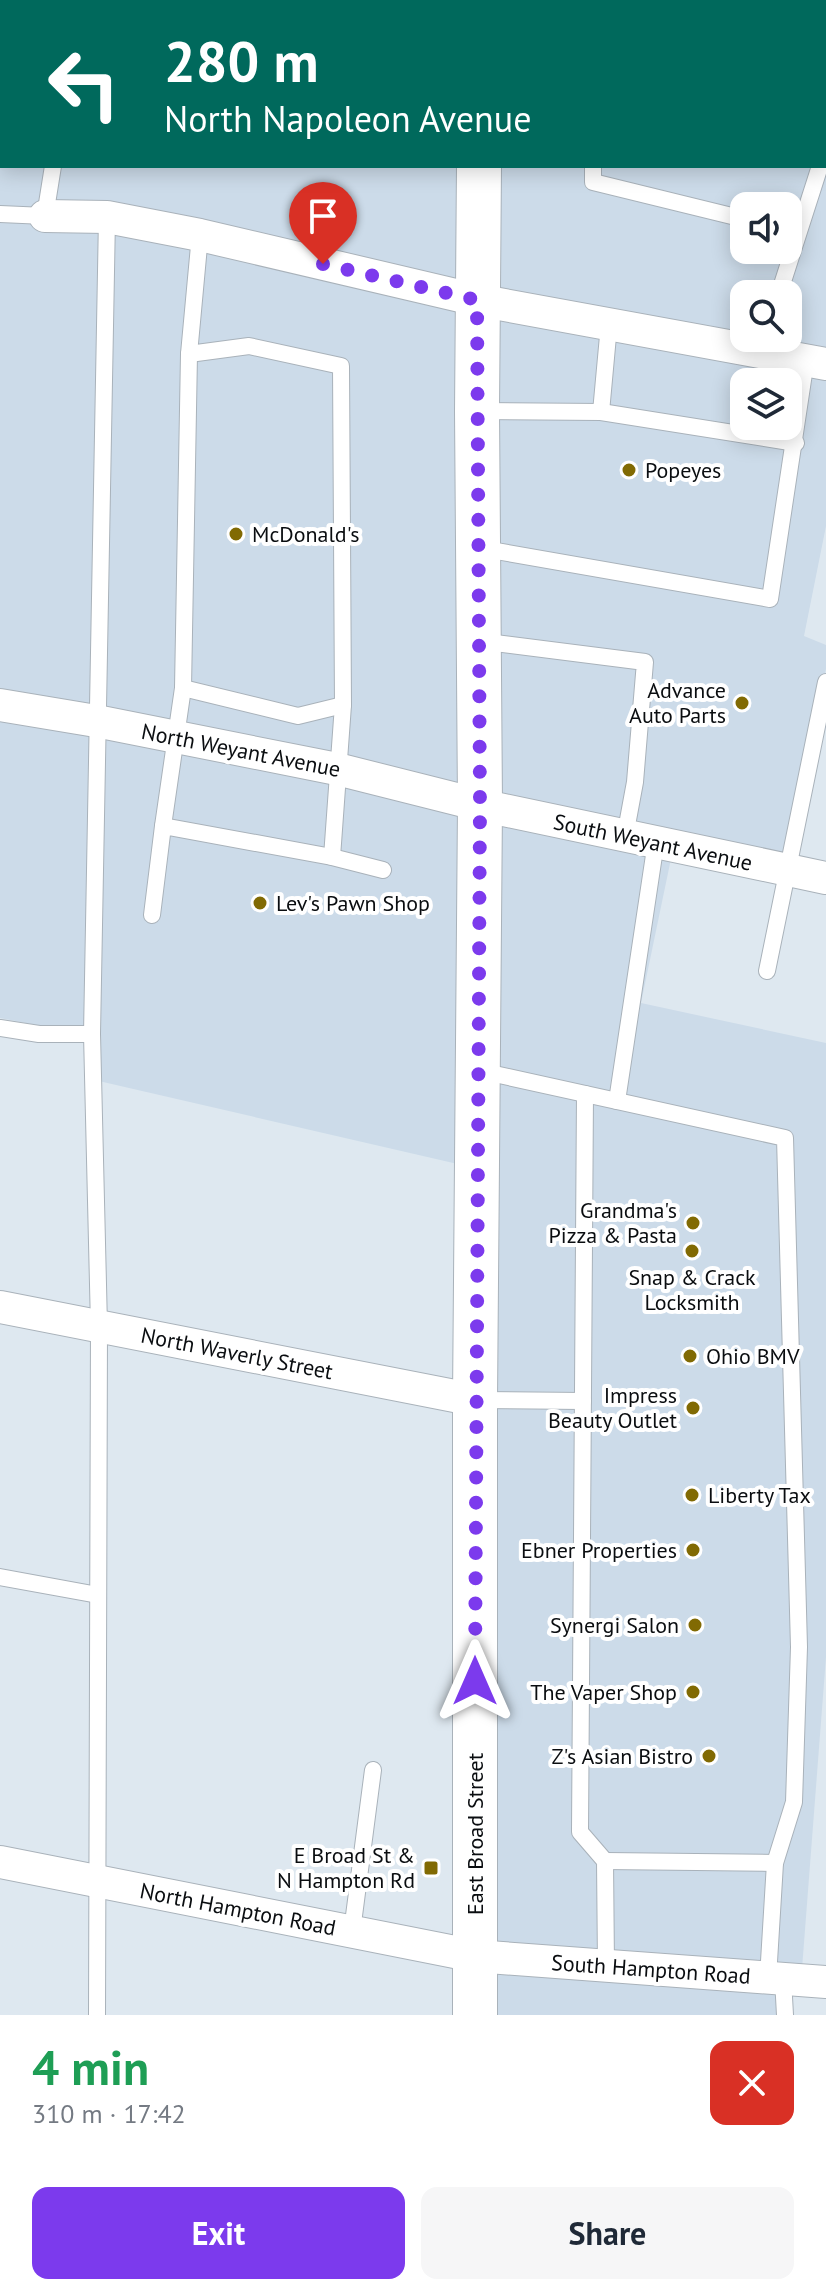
<!DOCTYPE html>
<html lang="en">
<head>
<meta charset="utf-8">
<style>
  :root { --surface:#fff; --page:#f6f6f7; --text:#1f2937; --muted:#747a83; --accent:#7c3aed }
  body { margin:0; font-family:"PT Sans",sans-serif; background:var(--page); color:var(--text); height:100vh; display:flex; flex-direction:column; font-size:30px; white-space:nowrap }
  * { box-sizing:border-box; margin:0 }
  p { font-size:26px; color:var(--muted) }
  .icon { flex:none; width:44px; height:44px; fill:none; stroke:currentColor; stroke-width:2; stroke-linecap:round; stroke-linejoin:round }
  .map { position:relative; height:2015px; overflow:hidden }
  .sheet { display:flex; flex-direction:column; background:var(--surface); flex:1 }
  .sheet>* { flex:none }
  .top-card { position:absolute; left:0px; top:0px; width:826px; height:168px; box-shadow:0 4px 20px #0003; background:#00695c; color:#fff; overflow:hidden }
  .buttons { position:absolute; left:730px; top:192px; display:grid; gap:16px }
  .buttons a { display:grid; place-items:center; width:72px; height:72px; border-radius:16px; background:var(--surface); box-shadow:0 4px 20px #0003; font-size:40px }
  .pin { position:absolute; display:grid; place-items:center; width:68px; height:68px; color:#fff; margin:-82px -34px; border-radius:50% 50% 50% 0; rotate:-45deg; box-shadow:0 0 8px #0007 }
  .pin .icon { rotate:45deg }
  .me { position:absolute; width:88px; margin:-44px; rotate:0deg; stroke-linejoin:round; filter:drop-shadow(0 0 6px #0008) }
  .turn { display:flex; align-items:center; gap:28px; height:168px; padding:0 32px; font-size:36px }
  .turn .icon { width:104px; height:104px; stroke-width:2.5 }
  .turn b { display:block; font-size:56px; line-height:68px }
  .round { display:grid; place-items:center; flex:none; width:84px; height:84px; border-radius:16px; background:var(--page) }
  .summary { display:flex; align-items:center; justify-content:space-between; height:136px; padding:0 32px }
  h1 { font-size:48px; font-weight:700; line-height:60px; color:#1e9e55 }
  .cta { display:flex; gap:16px; margin-top:auto; padding:16px 32px }
  .cta a { flex:1; height:92px; border-radius:16px; background:var(--accent); color:#fff; font-size:32px; font-weight:700; line-height:92px; text-align:center }
  .cta a+a { background:var(--page); color:var(--text) }
  .map>svg:first-child { display:block }
</style>
</head>
<body>
<div class="map">
<svg width="826" height="2015" viewBox="0 0 826 2015">
  <rect width="100%" height="100%" fill="#dee8f0"/>
  <path fill="#ccdbe9" fill-rule="evenodd" d="M 0,0 L 826,0 L 826,526 L 804,636 L 826,645 L 826,669 L 781,869 L 673,849 L 641,1003 L 826,1043 L 826,1657 L 802,1969 L 780,2015 L 477,2015 L 475,1168 L 90,1079 L 88,1035 L 0,1018 ZM 2,2 L 824,2 L 824,166 L 2,166 ZM 744,206 L 788,206 L 788,250 L 744,250 ZM 744,294 L 788,294 L 788,338 L 744,338 ZM 744,382 L 788,382 L 788,426 L 744,426 Z"/>
  <g fill="none" stroke-linecap="round" stroke-linejoin="round">
    <defs>
      <g id="lane">
        <path d="M 344,0 L 344,2"/>
        <path d="M 593,2 L 593,0"/>
        <path d="M 0,49 L 2,49"/>
        <path d="M 824,116 L 826,116"/>
        <path d="M 824,152 L 826,145"/>
        <path d="M 0,159 L 2,159"/>
        <path d="M 593,166 L 593,182 L 744,219"/>
        <path d="M 0,214 L 45,216 L 53,166"/>
        <path d="M 779,294 L 820,166"/>
        <path d="M 189,354 L 249,346 L 341,366 L 343,705 L 332,857"/>
        <path d="M 478,411 L 601,412 L 609,325"/>
        <path d="M 601,412 L 796,443"/>
        <path d="M 479,548 L 770,599 L 806,360"/>
        <path d="M 479,641 L 645,662 L 635,782 L 625,836"/>
        <path d="M 183,688 L 298,716 L 343,705"/>
        <path d="M 163,826 L 183,688 L 189,354 L 200,235"/>
        <path d="M 152,915 L 163,826 L 332,857 L 383,870"/>
        <path d="M 767,971 L 826,682"/>
        <path d="M 0,1028 L 39,1034 L 92,1034"/>
        <path d="M 481,1071 L 785,1138 L 799,1647 L 794,1802 L 775,1863 L 768,1978"/>
        <path d="M 585,1094 L 580,1832 L 605,1861 L 606,1966"/>
        <path d="M 617,1101 L 656,842"/>
        <path d="M 476,1400 L 583,1401"/>
        <path d="M 0,1577 L 98,1595"/>
        <path d="M 605,1861 L 775,1863"/>
        <path d="M 352,1931 L 373,1770"/>
        <path d="M 783,1979 L 785,2015"/>
        <path d="M 97,2015 L 99,1326 L 92,1034 L 107,217"/>
      </g>
      <g id="street">
        <path d="M 45,216 L 107,217 L 200,235 L 477,300 L 826,364"/>
        <path d="M 0,705 L 96,721 L 337,769 L 480,805 L 826,878"/>
        <path d="M 0,1307 L 475,1400"/>
        <path d="M 0,1862 L 475,1956 L 826,1982"/>
      </g>
      <g id="primary">
        <path d="M 480,0 L 480,2"/>
        <path d="M 475,2015 L 475,1400 L 480,805 L 477,411 L 479,166"/>
      </g>
    </defs>
    <use href="#lane" stroke="#a9b2ba" stroke-width="18"/>
    <use href="#street" stroke="#a9b2ba" stroke-width="34"/>
    <use href="#primary" stroke="#a9b2ba" stroke-width="46"/>
    <use href="#lane" stroke="#fff" stroke-width="16"/>
    <use href="#street" stroke="#fff" stroke-width="32"/>
    <use href="#primary" stroke="#fff" stroke-width="44"/>
  </g>
  <g fill="none" stroke-linecap="round" stroke-linejoin="round">
    <path stroke="#7c3aed" stroke-width="14" stroke-dasharray="0 25.2" d="M 323,264 L 477,300 L 480,805 L 475,1681"/>
  </g>
  <g fill="#816a03" stroke="#fff" stroke-width="3">
    <circle cx="629" cy="470" r="8"/>
    <circle cx="236" cy="534" r="8"/>
    <circle cx="742" cy="703" r="8"/>
    <circle cx="260" cy="903" r="8"/>
    <circle cx="693" cy="1223" r="8"/>
    <circle cx="692" cy="1251" r="8"/>
    <circle cx="690" cy="1356" r="8"/>
    <circle cx="693" cy="1408" r="8"/>
    <circle cx="692" cy="1495" r="8"/>
    <circle cx="693" cy="1550" r="8"/>
    <circle cx="695" cy="1625" r="8"/>
    <circle cx="693" cy="1692" r="8"/>
    <circle cx="709" cy="1756" r="8"/>
    <rect x="423" y="1860" width="16" height="16" rx="4"/>
  </g>
  <g text-anchor="middle" dominant-baseline="central" stroke-width="8" stroke-linejoin="round" paint-order="stroke">
    <g font-size="22" fill="#0a0d10" stroke="#fff" text-anchor="end">
      <text x="645" y="470" text-anchor="start">Popeyes</text>
      <text x="252" y="534" text-anchor="start">McDonald's</text>
      <text x="726" y="690">Advance<tspan x="726" dy="25">Auto Parts</tspan></text>
      <text x="276" y="903" text-anchor="start">Lev's Pawn Shop</text>
      <text x="677" y="1210">Grandma's<tspan x="677" dy="25">Pizza &amp; Pasta</tspan></text>
      <text x="692" y="1277" text-anchor="middle">Snap &amp; Crack<tspan x="692" dy="25">Locksmith</tspan></text>
      <text x="706" y="1356" text-anchor="start">Ohio BMV</text>
      <text x="677" y="1395">Impress<tspan x="677" dy="25">Beauty Outlet</tspan></text>
      <text x="708" y="1495" text-anchor="start">Liberty Tax</text>
      <text x="677" y="1550">Ebner Properties</text>
      <text x="679" y="1625">Synergi Salon</text>
      <text x="677" y="1692">The Vaper Shop</text>
      <text x="693" y="1756">Z's Asian Bistro</text>
      <text x="415" y="1855">E Broad St &amp;<tspan x="415" dy="25">N Hampton Rd</tspan></text>
    </g>
    <g font-size="22" fill="#0a0d10" stroke="#fff">
      <text transform="translate(241 750) rotate(11)">North Weyant Avenue</text>
      <text transform="translate(653 842) rotate(12)">South Weyant Avenue</text>
      <text transform="translate(237 1353) rotate(11)">North Waverly Street</text>
      <text transform="translate(475 1834) rotate(-90)">East Broad Street</text>
      <text transform="translate(238 1909) rotate(11)">North Hampton Road</text>
      <text transform="translate(651 1969) rotate(4)">South Hampton Road</text>
    </g>
  </g>
</svg>
<div class="buttons">
<a><svg class="icon" aria-label="sound" viewBox="0 0 24 24"><path d="M4 9h4l5-4v14l-5-4H4zM17 9q2 3 0 6"/></svg></a>
<a><svg class="icon" aria-label="search" viewBox="0 0 24 24"><circle cx="10" cy="10" r="6"/><path d="M15 15l6 6"/></svg></a>
<a><svg class="icon" aria-label="layers" viewBox="0 0 24 24"><path d="M12 4l9 5-9 5-9-5zM3 14l9 5 9-5"/></svg></a>
</div>
<div class="pin" style="left:323px;top:264px;background:#d93025"><svg class="icon" aria-label="arrive" viewBox="0 0 24 24"><path d="M6 21V4h12l-3 4 3 4H6"/></svg></div>
<svg class="me" style="left:475px;top:1681px" viewBox="-20 -20 40 40"><path d="M0-17L14 15 0 8-14 15z" fill="#7c3aed" stroke="#fff" stroke-width="4"/></svg>
<div class="top-card">
<div class="turn"><svg class="icon" aria-label="left" viewBox="0 0 24 24"><path d="M17 20v-9H6M10 6l-5 5 5 5"/></svg><div><b>280 m</b>North Napoleon Avenue</div></div>
</div>
</div>
<section class="sheet">
<div class="summary"><div><h1>4 min</h1><p>310 m · 17:42</p></div><a class="round" style="background:#d93025;color:#fff"><svg class="icon" aria-label="close" viewBox="0 0 24 24"><path d="M6 6l12 12M18 6L6 18"/></svg></a></div>
<div class="cta"><a>Exit</a><a>Share</a></div>
</section>
</body>
</html>
